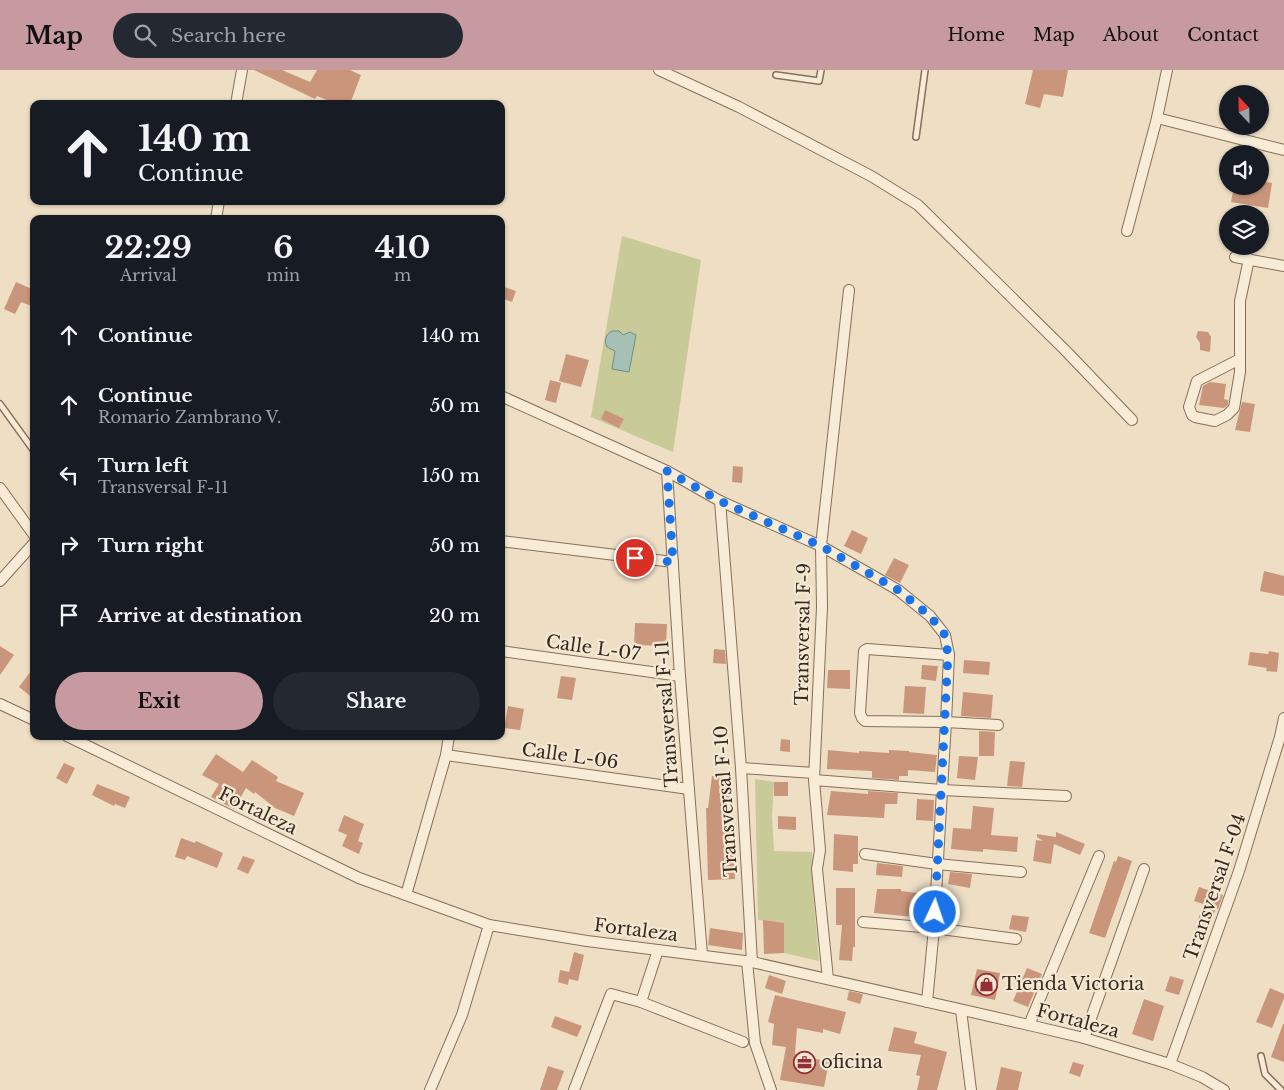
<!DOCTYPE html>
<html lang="en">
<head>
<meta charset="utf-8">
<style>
  :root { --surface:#171b24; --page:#242831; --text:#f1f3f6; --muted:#9ea1a6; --accent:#c79a9f }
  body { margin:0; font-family:"Libre Baskerville",serif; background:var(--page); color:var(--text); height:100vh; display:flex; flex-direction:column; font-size:19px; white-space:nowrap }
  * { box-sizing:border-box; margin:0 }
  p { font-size:16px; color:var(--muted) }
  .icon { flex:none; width:28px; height:28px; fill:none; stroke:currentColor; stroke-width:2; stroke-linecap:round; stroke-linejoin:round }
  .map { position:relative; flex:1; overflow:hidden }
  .details { position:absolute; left:30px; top:145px; width:475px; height:525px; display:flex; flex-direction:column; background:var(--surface); border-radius:10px; box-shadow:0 1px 4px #0004 }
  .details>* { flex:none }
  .banner { position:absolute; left:30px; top:30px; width:475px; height:105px; border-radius:10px; box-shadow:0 1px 4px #0004; background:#171b24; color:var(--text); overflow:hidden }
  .needle { width:32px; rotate:338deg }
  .fabs { position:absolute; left:1219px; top:15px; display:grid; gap:10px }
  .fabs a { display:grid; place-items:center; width:50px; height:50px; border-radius:50%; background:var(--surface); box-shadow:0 1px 4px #0004; font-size:25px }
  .pin { position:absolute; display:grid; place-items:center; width:42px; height:42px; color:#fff; margin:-21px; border:2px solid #fff; border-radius:50%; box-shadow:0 1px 5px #0007 }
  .me { position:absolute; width:55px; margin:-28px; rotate:3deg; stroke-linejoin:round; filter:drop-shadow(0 0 4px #0008) }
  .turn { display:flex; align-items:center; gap:18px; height:105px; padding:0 25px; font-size:22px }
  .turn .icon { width:65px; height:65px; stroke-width:2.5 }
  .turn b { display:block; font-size:35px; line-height:42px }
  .eta { display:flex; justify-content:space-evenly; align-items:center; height:85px; text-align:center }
  .eta b { font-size:30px; font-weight:700; line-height:35px }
  .cta { display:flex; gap:10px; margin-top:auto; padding:10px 25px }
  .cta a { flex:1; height:58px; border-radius:30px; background:var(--accent); color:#111; font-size:20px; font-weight:700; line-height:58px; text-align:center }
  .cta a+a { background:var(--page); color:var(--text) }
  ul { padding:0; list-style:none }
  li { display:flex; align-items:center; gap:15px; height:70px; padding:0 25px }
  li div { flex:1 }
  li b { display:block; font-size:19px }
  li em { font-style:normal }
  header { display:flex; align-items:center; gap:30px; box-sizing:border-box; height:70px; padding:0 25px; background:var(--accent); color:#111 }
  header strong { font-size:24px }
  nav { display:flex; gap:28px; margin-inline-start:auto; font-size:18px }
  .search { width:350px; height:45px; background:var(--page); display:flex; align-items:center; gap:12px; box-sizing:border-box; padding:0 18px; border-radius:28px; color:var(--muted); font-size:19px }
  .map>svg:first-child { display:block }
</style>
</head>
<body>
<header>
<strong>Map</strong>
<div class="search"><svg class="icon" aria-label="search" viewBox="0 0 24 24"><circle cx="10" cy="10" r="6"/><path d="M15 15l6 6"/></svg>Search here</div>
<nav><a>Home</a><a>Map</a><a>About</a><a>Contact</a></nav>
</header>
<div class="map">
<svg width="1284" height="1020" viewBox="0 0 1284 1020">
  <rect width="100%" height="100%" fill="#eddec4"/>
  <g fill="#c8ca98">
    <path d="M 622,166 L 701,190 L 673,382 L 591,347 Z"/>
    <path d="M 755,709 L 774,712 L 772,746 L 774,781 L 812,782 L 813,820 L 819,891 L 784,883 L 784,853 L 758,850 Z"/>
  </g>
  <path fill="#a6c0b6" stroke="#6d8e83" d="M 612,261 L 619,261 L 623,265 L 630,262 L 636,265 L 629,302 L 612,299 L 615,281 L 607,277 C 604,271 605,265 612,261 Z"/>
  <g fill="#ca967b">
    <path d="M 254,0 L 282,0 L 310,12 L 317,0 L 350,0 L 361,5 L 350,34 L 337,34 L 317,26 L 315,29 Z"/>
    <path d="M 1033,0 L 1068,0 L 1063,27 L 1044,24 L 1040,38 L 1025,34 Z"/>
    <path d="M 1260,111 L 1272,113 L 1268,138 L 1231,132 L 1234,116 L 1260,116 Z"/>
    <path d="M 16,212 L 34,220 L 34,237 L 21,232 L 15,244 L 4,239 Z"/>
    <path d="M 501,216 L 516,221 L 512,232 L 501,228 Z"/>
    <path d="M 1198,261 L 1208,262 L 1211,267 L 1210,282 L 1200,280 L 1200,273 L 1196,267 Z"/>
    <path d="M 566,284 L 589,290 L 581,317 L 559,311 Z"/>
    <path d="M 550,310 L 561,313 L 556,333 L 545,330 Z"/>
    <path d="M 1210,312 L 1226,314 L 1224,329 L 1228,330 L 1228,335 L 1224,338 L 1199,335 L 1203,316 Z"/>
    <path d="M 1242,332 L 1255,334 L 1250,362 L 1235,360 Z"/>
    <path d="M 605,340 L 624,349 L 619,358 L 601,349 Z"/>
    <path d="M 733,396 L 743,397 L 742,413 L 732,412 Z"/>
    <path d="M 852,460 L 868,468 L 861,484 L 844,476 Z"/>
    <path d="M 894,488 L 909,495 L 900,513 L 885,505 Z"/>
    <path d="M 1264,501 L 1284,506 L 1284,526 L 1260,521 Z"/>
    <path d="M 635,553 L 667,554 L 666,576 L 634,575 Z"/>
    <path d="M 0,576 L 14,585 L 0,605 Z"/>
    <path d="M 714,579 L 725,580 L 726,594 L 713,593 Z"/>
    <path d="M 1269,581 L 1279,583 L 1277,602 L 1266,601 L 1267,598 L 1248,595 L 1250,582 L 1268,584 Z"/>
    <path d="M 964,590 L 990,592 L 989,605 L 963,603 Z"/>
    <path d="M 922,595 L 938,596 L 936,611 L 921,609 Z"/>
    <path d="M 34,597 L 34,629 L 19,617 Z"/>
    <path d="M 828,600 L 850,600 L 850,619 L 827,618 Z"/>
    <path d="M 561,606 L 576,608 L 572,630 L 557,628 Z"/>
    <path d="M 905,616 L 926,617 L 924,644 L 903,643 Z"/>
    <path d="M 963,622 L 993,625 L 991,648 L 961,646 Z"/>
    <path d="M 508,636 L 524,639 L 520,660 L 504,658 Z"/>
    <path d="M 979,661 L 995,662 L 994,686 L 979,686 Z"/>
    <path d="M 781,669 L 790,670 L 790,682 L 780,681 Z"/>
    <path d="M 828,680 L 859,683 L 859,681 L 889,683 L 889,680 L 909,681 L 909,682 L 937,685 L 935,702 L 908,700 L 908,706 L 899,706 L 899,710 L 872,708 L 872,701 L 827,699 Z"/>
    <path d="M 216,684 L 243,702 L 252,690 L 278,707 L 276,711 L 304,723 L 294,746 L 275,738 L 255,722 L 254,724 L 246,718 L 234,739 L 211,727 L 219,714 L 202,705 Z"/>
    <path d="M 959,686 L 978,687 L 975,710 L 957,708 Z"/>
    <path d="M 1010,691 L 1025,692 L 1022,717 L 1007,716 Z"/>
    <path d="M 64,693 L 75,698 L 67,714 L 56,708 Z"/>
    <path d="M 712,706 L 732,708 L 729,728 L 731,775 L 733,775 L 735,809 L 708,810 L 706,738 L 708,738 Z"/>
    <rect x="774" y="712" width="14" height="14"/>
    <path d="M 97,714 L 130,727 L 125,738 L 115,734 L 114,736 L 92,725 Z"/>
    <path d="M 831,721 L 868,724 L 868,721 L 898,723 L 897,734 L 885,734 L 884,748 L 827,745 Z"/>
    <path d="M 917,729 L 934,730 L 933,751 L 916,750 Z"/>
    <path d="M 973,736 L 994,738 L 991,765 L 1018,767 L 1017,782 L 983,779 L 983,782 L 951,779 L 953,758 L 971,759 Z"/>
    <path d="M 344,745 L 364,754 L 358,771 L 363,773 L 359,784 L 342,776 L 347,765 L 338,761 Z"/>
    <path d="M 778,746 L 796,747 L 796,760 L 778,759 Z"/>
    <path d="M 1056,762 L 1085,774 L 1080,785 L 1054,774 L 1051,794 L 1033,791 L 1036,770 L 1043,771 L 1037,767 L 1037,764 L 1056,767 Z"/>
    <path d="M 834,764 L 858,766 L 858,794 L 853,794 L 853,802 L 833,800 Z"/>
    <path d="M 181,768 L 195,773 L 196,771 L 223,783 L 217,798 L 187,786 L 185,790 L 175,787 Z"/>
    <path d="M 243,786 L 255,790 L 248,804 L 237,799 Z"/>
    <path d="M 1118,786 L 1132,791 L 1105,868 L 1089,863 L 1114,791 L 1116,792 Z"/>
    <path d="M 877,793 L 903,796 L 902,807 L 876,805 Z"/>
    <path d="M 950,802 L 972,804 L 970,818 L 948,814 Z"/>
    <path d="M 1199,817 L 1223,825 L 1218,839 L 1216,838 L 1207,863 L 1195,859 L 1203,834 L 1194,831 Z"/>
    <path d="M 836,818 L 855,818 L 855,877 L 853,877 L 852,891 L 839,890 L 842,855 L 836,855 Z"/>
    <path d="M 877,819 L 901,819 L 901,821 L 917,823 L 914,847 L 874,843 Z"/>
    <path d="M 1012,845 L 1029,847 L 1026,862 L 1009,859 Z"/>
    <path d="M 763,850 L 784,853 L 784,883 L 764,884 Z"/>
    <path d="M 710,858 L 743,863 L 742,880 L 708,875 Z"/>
    <path d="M 574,882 L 584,885 L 578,911 L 569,909 L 568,915 L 558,912 L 560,900 L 569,902 Z"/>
    <path d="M 1027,898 L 1042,904 L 1028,937 L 1013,931 Z"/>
    <path d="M 977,899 L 1000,903 L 995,930 L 971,925 Z"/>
    <path d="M 769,905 L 786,911 L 782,924 L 765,918 Z"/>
    <path d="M 1170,906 L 1184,910 L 1179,925 L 1165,921 Z"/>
    <path d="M 1270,918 L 1284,924 L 1284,928 L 1272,958 L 1256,952 Z"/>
    <path d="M 849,921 L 863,924 L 860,934 L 847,930 Z"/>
    <path d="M 775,925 L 846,942 L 840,964 L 823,959 L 823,963 L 797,958 L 795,984 L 829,992 L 824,1017 L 780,1010 L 786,977 L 772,975 L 774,954 L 768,952 Z"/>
    <path d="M 1144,929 L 1164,936 L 1153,971 L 1132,964 Z"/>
    <path d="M 555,946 L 582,956 L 577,967 L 551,957 Z"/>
    <path d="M 1283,954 L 1284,954 L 1284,992 L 1271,987 Z"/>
    <path d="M 894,957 L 917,962 L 914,973 L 947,982 L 937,1020 L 917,1020 L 920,1006 L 916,1005 L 921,985 L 888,981 Z"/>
    <path d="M 1073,992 L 1084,995 L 1080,1007 L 1069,1003 Z"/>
    <path d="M 548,996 L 564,1001 L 557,1020 L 540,1020 Z"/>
    <path d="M 1001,997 L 1022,1002 L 1018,1020 L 996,1020 Z"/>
  </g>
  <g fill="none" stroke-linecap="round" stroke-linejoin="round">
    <defs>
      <g id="service">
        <path d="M 776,5 L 819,11 L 821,0"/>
        <path d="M 916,67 L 925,0"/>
        <path d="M 0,334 L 34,381"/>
        <path d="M 1261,986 L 1265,1004 L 1281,1020"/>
      </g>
      <g id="minor">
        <path d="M 659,0 L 739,37 L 871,106 L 918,135 L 1065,280 L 1132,350"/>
        <path d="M 236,34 L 242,0"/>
        <path d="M 1157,48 L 1284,80"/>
        <path d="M 216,149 L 219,131"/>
        <path d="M 1127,161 L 1157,48 L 1167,0"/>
        <path d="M 1235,187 L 1284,196"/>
        <path d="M 1240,289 L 1197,311 L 1189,337 L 1192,345 L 1195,347 L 1215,351 L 1227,345 L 1234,338 L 1240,302 L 1240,231 L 1249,189"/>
        <path d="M 501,326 L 667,401 L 720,431 L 821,476 L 898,520 L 930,546 L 945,565 L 949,585 L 946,652 L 934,858 L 927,932"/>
        <path d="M 667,401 L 680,606 L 702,885"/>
        <path d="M 0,418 L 34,465"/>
        <path d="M 720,431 L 741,698 L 752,892 L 747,891 L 755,973 L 771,1020"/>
        <path d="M 501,471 L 673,492"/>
        <path d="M 0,511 L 34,473"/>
        <path d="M 501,581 L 680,606"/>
        <path d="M 949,585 L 867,579 L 864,581 L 860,643 L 862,648 L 865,651 L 946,652 L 998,655"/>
        <path d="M 0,634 L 34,650"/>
        <path d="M 67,666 L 359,808 L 489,855 L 587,871 L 752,892 L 1029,955 L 1084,968 L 1170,994 L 1202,1007 L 1224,1020"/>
        <path d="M 446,685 L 689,719"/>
        <path d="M 741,698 L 814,703"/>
        <path d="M 814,710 L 942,720 L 1066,726"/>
        <path d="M 865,784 L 937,794 L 1021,802"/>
        <path d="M 406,825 L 446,685 L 449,666"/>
        <path d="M 863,852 L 934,858 L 1016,869"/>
        <path d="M 828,909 L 817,799 L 820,780 L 814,710 L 822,537 L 821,476 L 849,220"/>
        <path d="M 641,932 L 658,880"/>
        <path d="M 961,940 L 971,1020"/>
        <path d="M 1029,955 L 1099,786"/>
        <path d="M 1084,968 L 1144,799"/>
        <path d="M 1170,994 L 1239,801 L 1280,667 L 1284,648"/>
        <path d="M 430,1020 L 462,945 L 489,855"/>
        <path d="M 574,1020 L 611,924 L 641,932 L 743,972"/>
      </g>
    </defs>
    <use href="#service" stroke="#876f5b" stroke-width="8"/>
    <use href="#minor" stroke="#876f5b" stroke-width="12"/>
    <use href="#service" stroke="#f8ecd7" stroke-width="5"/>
    <use href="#minor" stroke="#f8ecd7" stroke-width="10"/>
  </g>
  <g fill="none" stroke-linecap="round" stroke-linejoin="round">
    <path stroke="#1a73e8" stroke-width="9" stroke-dasharray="0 16.2" d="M 635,488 L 673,492 L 667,401 L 720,431 L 821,476 L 898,520 L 930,546 L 945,565 L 948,585 L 935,842"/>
  </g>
  <defs>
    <symbol id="shop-ring" viewBox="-11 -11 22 22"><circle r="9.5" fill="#f4e8d3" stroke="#942d35" stroke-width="1.5"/><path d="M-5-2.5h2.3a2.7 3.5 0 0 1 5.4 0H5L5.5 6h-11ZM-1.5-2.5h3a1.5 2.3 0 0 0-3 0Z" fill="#942d35"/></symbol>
    <symbol id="office-ring" viewBox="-11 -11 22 22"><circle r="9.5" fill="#f4e8d3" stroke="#942d35" stroke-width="1.5"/><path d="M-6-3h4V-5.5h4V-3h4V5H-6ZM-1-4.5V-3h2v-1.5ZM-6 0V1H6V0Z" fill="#942d35"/></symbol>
  </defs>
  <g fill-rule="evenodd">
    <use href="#shop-ring" x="974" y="902" width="25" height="25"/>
    <use href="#office-ring" x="792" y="980" width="25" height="25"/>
  </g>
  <g text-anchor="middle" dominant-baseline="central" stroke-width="4.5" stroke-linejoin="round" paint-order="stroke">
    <g font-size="18" fill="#37291e" stroke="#f4e8d3">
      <text transform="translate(803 564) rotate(-89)">Transversal F-9</text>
      <text transform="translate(593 578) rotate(8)">Calle L-07</text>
      <text transform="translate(667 644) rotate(-94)">Transversal F-11</text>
      <text transform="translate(570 686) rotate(8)">Calle L-06</text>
      <text transform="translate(726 731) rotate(-94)">Transversal F-10</text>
      <text transform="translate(258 741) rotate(26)">Fortaleza</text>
      <text transform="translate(1215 817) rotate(-71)">Transversal F-04</text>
      <text transform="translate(636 860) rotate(7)">Fortaleza</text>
      <text transform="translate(1078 951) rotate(15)">Fortaleza</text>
    </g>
    <g font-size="18" fill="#37291e" stroke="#f4e8d3" text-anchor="start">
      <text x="1002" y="914">Tienda Victoria</text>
      <text x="821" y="992">oficina</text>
    </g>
  </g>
</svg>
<div class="fabs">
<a><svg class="needle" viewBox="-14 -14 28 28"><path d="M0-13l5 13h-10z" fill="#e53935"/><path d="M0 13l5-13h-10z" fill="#9ea1a6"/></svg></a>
<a><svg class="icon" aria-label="sound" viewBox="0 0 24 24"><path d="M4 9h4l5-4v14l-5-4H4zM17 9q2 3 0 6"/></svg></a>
<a><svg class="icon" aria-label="layers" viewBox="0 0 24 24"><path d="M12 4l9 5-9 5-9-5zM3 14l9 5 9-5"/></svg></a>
</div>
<div class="pin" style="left:635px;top:488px;background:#d93025"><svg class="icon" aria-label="arrive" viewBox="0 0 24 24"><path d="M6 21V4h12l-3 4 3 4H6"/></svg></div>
<svg class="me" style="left:935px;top:842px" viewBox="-20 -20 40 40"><circle r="17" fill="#1a73e8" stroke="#fff" stroke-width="3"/><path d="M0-11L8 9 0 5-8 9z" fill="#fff"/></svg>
<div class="banner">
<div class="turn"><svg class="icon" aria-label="ahead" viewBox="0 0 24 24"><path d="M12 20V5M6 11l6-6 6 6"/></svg><div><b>140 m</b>Continue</div></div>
</div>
<section class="details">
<div class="eta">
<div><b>22:29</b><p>Arrival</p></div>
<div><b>6</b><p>min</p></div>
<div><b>410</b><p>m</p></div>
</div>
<ul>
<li><svg class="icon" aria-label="ahead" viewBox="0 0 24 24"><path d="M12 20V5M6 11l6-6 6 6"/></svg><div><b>Continue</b></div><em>140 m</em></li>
<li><svg class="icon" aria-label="ahead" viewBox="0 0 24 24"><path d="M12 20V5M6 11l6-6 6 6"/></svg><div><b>Continue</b><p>Romario Zambrano V.</p></div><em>50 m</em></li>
<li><svg class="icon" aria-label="left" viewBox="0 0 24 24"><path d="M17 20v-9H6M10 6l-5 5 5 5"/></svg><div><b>Turn left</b><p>Transversal F-11</p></div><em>150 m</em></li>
<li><svg class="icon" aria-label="right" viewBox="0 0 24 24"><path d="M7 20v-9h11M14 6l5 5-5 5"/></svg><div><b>Turn right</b></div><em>50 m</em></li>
<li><svg class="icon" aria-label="arrive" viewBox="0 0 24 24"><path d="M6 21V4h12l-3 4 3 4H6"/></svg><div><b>Arrive at destination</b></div><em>20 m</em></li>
</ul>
<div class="cta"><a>Exit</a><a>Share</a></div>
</section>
</div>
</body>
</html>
